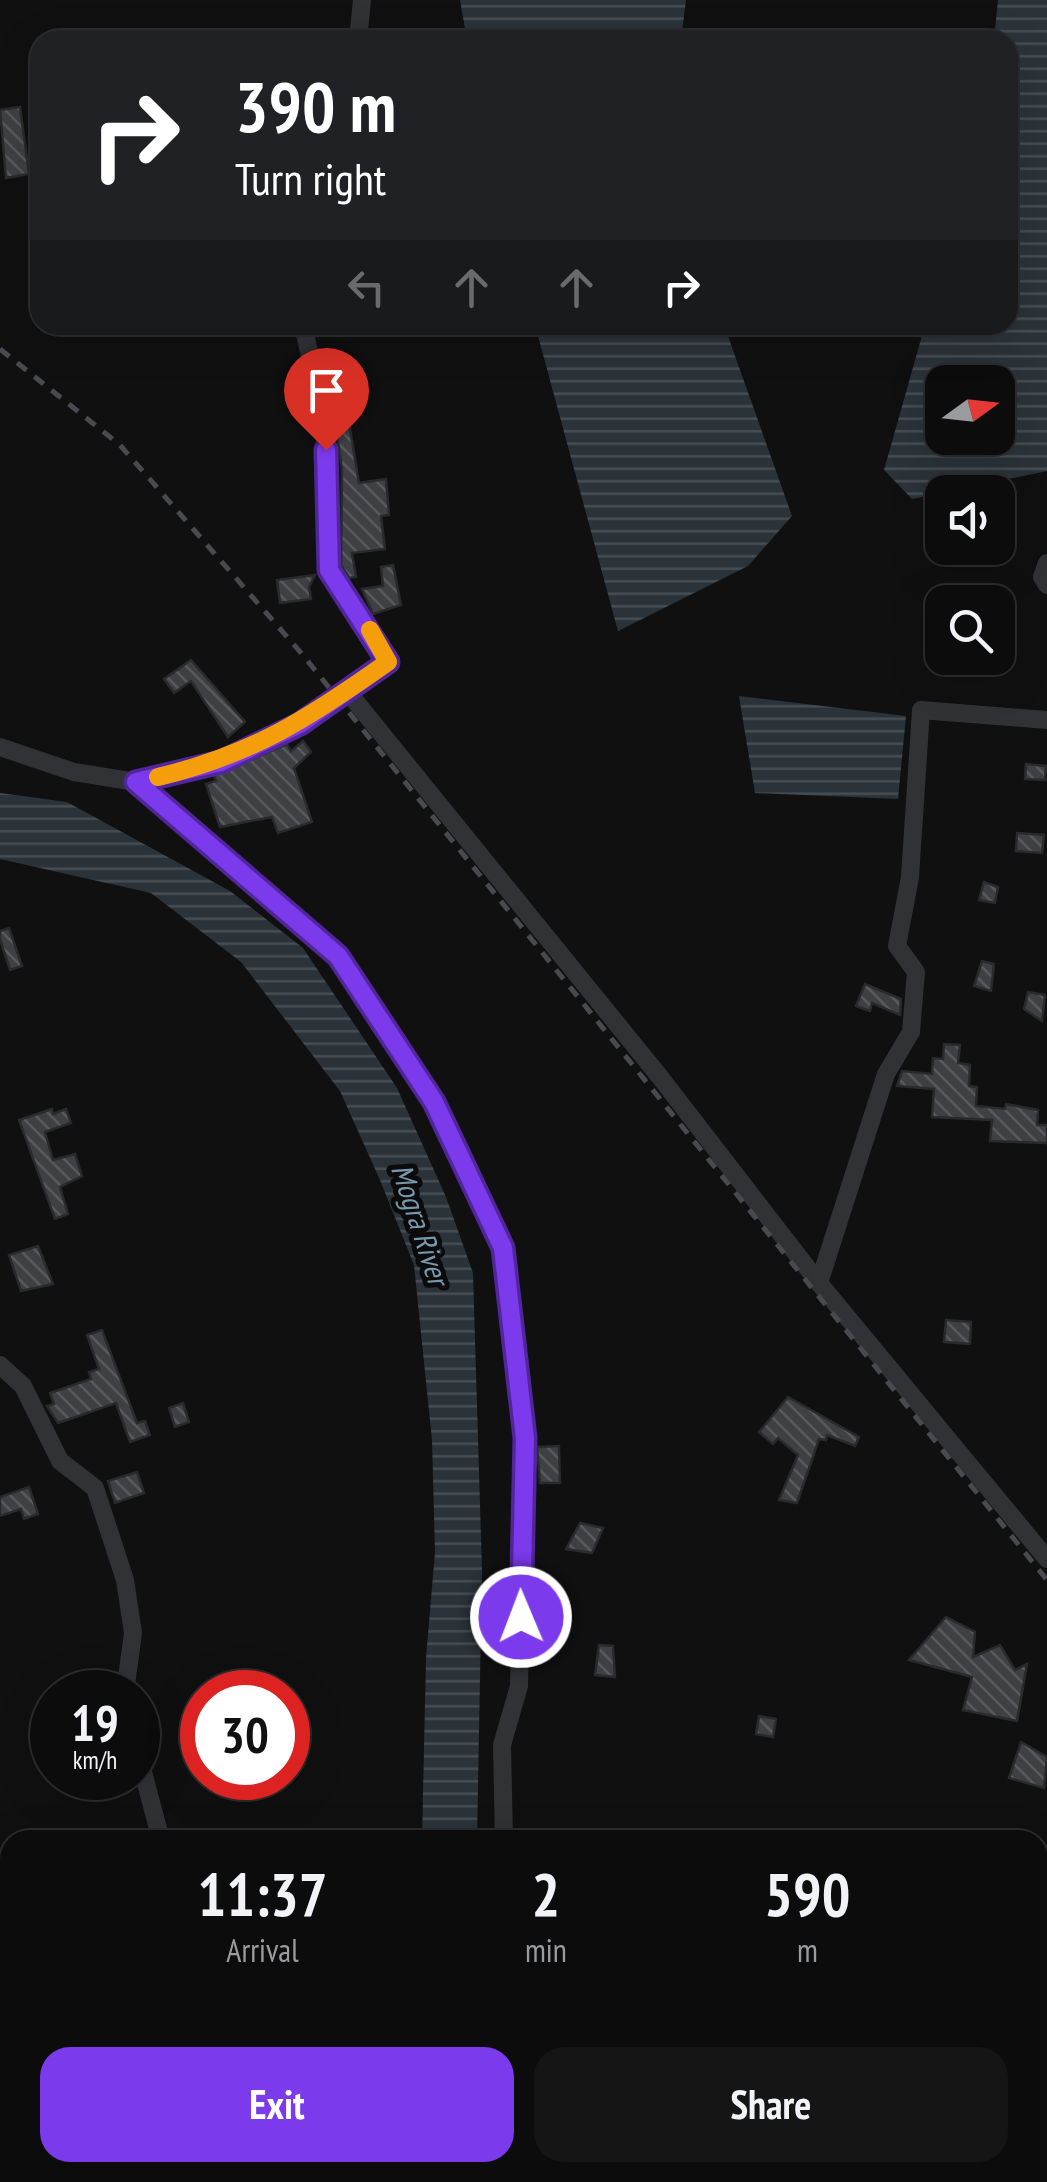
<!DOCTYPE html>
<html lang="en">
<head>
<meta charset="utf-8">
<style>
  :root { --surface:#0c0c0d; --page:#151516; --text:#f1f3f6; --muted:#9a9b9d; --line:#2c2c2e; --accent:#7c3aed }
  body { margin:0; font-family:"PT Sans Narrow",sans-serif; background:var(--page); color:var(--text); height:100vh; display:flex; flex-direction:column; font-size:38px; white-space:nowrap }
  * { box-sizing:border-box; margin:0 }
  p { font-size:32px; color:var(--muted) }
  .icon { flex:none; width:55px; height:55px; fill:none; stroke:currentColor; stroke-width:2; stroke-linecap:round; stroke-linejoin:round }
  .map { position:relative; flex:1; overflow:hidden }
  .side { position:absolute; left:0px; top:1830px; width:1048px; height:352px; display:flex; flex-direction:column; background:var(--surface); border-radius:30px 30px 0 0; box-shadow:0 10px 40px #0002,0 0 0 2px var(--line) }
  .side>* { flex:none }
  .guide { position:absolute; left:30px; top:30px; width:988px; height:305px; border-radius:30px; box-shadow:0 10px 40px #0002,0 0 0 2px var(--line); background:#202124; color:#fff; overflow:hidden }
  .needle { width:65px; rotate:75deg }
  .controls { position:absolute; left:925px; top:365px; display:grid; gap:20px }
  .controls a { display:grid; place-items:center; width:90px; height:90px; border-radius:20px; background:var(--surface); box-shadow:0 10px 40px #0002,0 0 0 2px var(--line); font-size:50px }
  .speed { position:absolute; left:30px; top:1670px; display:flex; gap:20px; font-size:50px; font-weight:700; text-align:center }
  .speed>* { display:grid; place-content:center; width:130px; height:130px; border-radius:50%; background:var(--surface); box-shadow:0 10px 40px #0002,0 0 0 2px var(--line); line-height:1 }
  .speed small { font-size:25px; font-weight:400 }
  .speed .limit { border:15px solid #d22; background:#fff; color:#111 }
  .pin { position:absolute; display:grid; place-items:center; width:85px; height:85px; color:#fff; margin:-102px -42px; border-radius:50% 50% 50% 0; rotate:-45deg; box-shadow:0 0 10px #0007 }
  .pin .icon { rotate:45deg }
  .me { position:absolute; width:110px; margin:-55px; rotate:359deg; stroke-linejoin:round; filter:drop-shadow(0 0 8px #0008) }
  .turn { display:flex; align-items:center; gap:35px; height:210px; padding:0 40px; font-size:45px }
  .turn .icon { width:130px; height:130px; stroke-width:2.5 }
  .turn b { display:block; font-size:70px; line-height:85px }
  .lanes { display:flex; align-items:center; height:95px; padding:0 40px; background:#0003; justify-content:center; gap:50px; direction:ltr }
  .lanes .off { opacity:.35 }
  .eta { display:flex; justify-content:space-evenly; align-items:center; height:170px; text-align:center }
  .eta b { font-size:60px; font-weight:700; line-height:70px }
  .action { display:flex; gap:20px; margin-top:auto; padding:20px 40px }
  .action a { flex:1; height:115px; border-radius:30px; background:var(--accent); color:#fff; font-size:40px; font-weight:700; line-height:115px; text-align:center }
  .action a+a { background:var(--page); color:var(--text) }
  .map>svg:first-child { display:block }
</style>
</head>
<body>
<div class="map">
<svg width="1047" height="2182" viewBox="0 0 1047 2182">
  <defs>
    <pattern id="water-rules" width="6" height="5" patternUnits="userSpaceOnUse" patternTransform="scale(2.5)"><rect width="6" height="5" fill="#2a3339"/><path d="M0 2.5h6" fill="none" stroke="#464e53"/></pattern>
    <pattern id="building-back-hatch" width="6" height="6" patternUnits="userSpaceOnUse" patternTransform="scale(2.5)"><rect width="6" height="6" fill="#3f4044"/><path d="M-1 5l2 2M0 0l6 6M5-1l2 2" fill="none" stroke="#58595d"/></pattern>
  </defs>
  <rect width="100%" height="100%" fill="#101011"/>
  <g fill="url(#water-rules)" fill-rule="evenodd">
    <path d="M 460,0 L 686,0 L 681,40 L 467,40 Z"/>
    <path d="M 998,0 L 1047,0 L 1047,471 L 912,499 L 884,470 L 925,325 L 1008,325 L 1008,40 L 994,40 ZM 998,382 L 998,438 L 942,438 L 942,382 Z"/>
    <path d="M 535,325 L 724,325 L 792,516 L 748,566 L 618,631 Z"/>
    <path d="M 739,696 L 906,716 L 898,799 L 755,793 Z"/>
    <path d="M 0,793 L 67,802 L 230,891 L 303,948 L 397,1088 L 446,1197 L 473,1273 L 482,1571 L 477,1840 L 422,1840 L 426,1658 L 435,1552 L 432,1440 L 414,1265 L 380,1180 L 340,1091 L 241,962 L 151,893 L 0,859 Z"/>
    <rect x="428" y="2173" width="53" height="9"/>
  </g>
  <g fill="url(#building-back-hatch)" stroke="#2a2a2d" stroke-width="2.5">
    <path d="M 20,107 L 29,174 L 6,178 L 0,110 Z"/>
    <path d="M 350,384 L 352,398 L 345,399 L 359,483 L 386,479 L 389,515 L 381,516 L 385,549 L 352,553 L 356,577 L 349,578 L 341,565 L 342,469 L 330,386 Z"/>
    <path d="M 393,565 L 401,605 L 373,614 L 362,589 L 383,586 L 381,567 Z"/>
    <path d="M 315,575 L 309,587 L 311,599 L 280,603 L 277,580 Z"/>
    <path d="M 191,660 L 245,722 L 228,737 L 191,681 L 174,693 L 164,679 Z"/>
    <path d="M 303,741 L 311,752 L 294,768 L 312,822 L 278,833 L 272,817 L 220,827 L 206,784 L 216,781 L 214,776 L 287,744 L 291,751 Z"/>
    <path d="M 1026,764 L 1046,766 L 1045,780 L 1025,779 Z"/>
    <path d="M 1017,833 L 1044,835 L 1042,853 L 1016,851 Z"/>
    <path d="M 984,882 L 998,887 L 995,903 L 979,900 Z"/>
    <path d="M 9,928 L 22,966 L 10,970 L 0,939 L 0,931 Z"/>
    <path d="M 982,961 L 994,964 L 991,991 L 974,986 Z"/>
    <path d="M 865,984 L 901,999 L 900,1015 L 872,1003 L 870,1011 L 856,1006 Z"/>
    <path d="M 1028,992 L 1045,995 L 1042,1021 L 1024,1009 Z"/>
    <path d="M 944,1044 L 960,1045 L 958,1063 L 970,1065 L 969,1086 L 977,1087 L 976,1106 L 1005,1109 L 1006,1104 L 1038,1110 L 1037,1125 L 1047,1125 L 1047,1143 L 990,1141 L 992,1120 L 932,1117 L 934,1089 L 897,1086 L 902,1071 L 932,1074 L 933,1058 L 943,1059 Z"/>
    <path d="M 52,1109 L 53,1114 L 66,1109 L 71,1123 L 45,1132 L 53,1160 L 75,1154 L 82,1176 L 60,1187 L 68,1214 L 55,1219 L 19,1120 Z"/>
    <path d="M 38,1246 L 53,1284 L 21,1291 L 9,1255 Z"/>
    <path d="M 946,1320 L 971,1322 L 970,1344 L 944,1342 Z"/>
    <path d="M 102,1330 L 137,1423 L 145,1421 L 150,1435 L 130,1442 L 116,1403 L 58,1423 L 47,1406 L 54,1404 L 50,1393 L 91,1379 L 89,1372 L 99,1369 L 87,1335 Z"/>
    <path d="M 788,1397 L 859,1437 L 855,1446 L 827,1435 L 826,1440 L 819,1439 L 797,1503 L 779,1500 L 798,1455 L 778,1438 L 773,1444 L 759,1432 Z"/>
    <path d="M 183,1403 L 189,1422 L 175,1427 L 169,1408 Z"/>
    <path d="M 559,1446 L 560,1483 L 540,1483 L 537,1447 Z"/>
    <path d="M 137,1472 L 144,1493 L 115,1503 L 108,1481 Z"/>
    <path d="M 29,1487 L 38,1514 L 24,1519 L 21,1509 L 0,1516 L 0,1497 Z"/>
    <path d="M 580,1523 L 603,1528 L 592,1553 L 566,1549 Z"/>
    <path d="M 946,1617 L 975,1632 L 973,1657 L 1000,1645 L 1015,1670 L 1027,1664 L 1017,1721 L 963,1710 L 972,1677 L 909,1660 Z"/>
    <path d="M 599,1645 L 613,1646 L 615,1677 L 595,1675 Z"/>
    <path d="M 759,1716 L 776,1719 L 773,1737 L 756,1734 Z"/>
    <path d="M 1021,1742 L 1047,1757 L 1044,1788 L 1009,1778 Z"/>
  </g>
  <g fill="none" stroke-linecap="round" stroke-linejoin="round">
    <g stroke="#313236" stroke-width="18">
      <path d="M 358,40 L 362,0"/>
      <path d="M 1047,563 L 1042,577 L 1047,585"/>
      <path d="M 347,691 L 660,1077 L 819,1283 L 1047,1559"/>
      <path d="M 0,747 L 74,772 L 136,782 L 221,761 L 299,724 L 388,662 L 329,569 L 324,419 L 303,325"/>
      <path d="M 136,782 L 338,956 L 434,1103 L 503,1248 L 525,1437 L 519,1686 L 502,1745 L 504,1840"/>
      <path d="M 819,1283 L 886,1074 L 911,1032 L 916,972 L 897,946 L 910,877 L 921,710 L 1047,720"/>
      <path d="M 0,1365 L 23,1386 L 60,1461 L 95,1488 L 125,1580 L 133,1633 L 125,1692"/>
      <path d="M 138,1753 L 161,1840"/>
      <path d="M 244,2172 L 245,2182"/>
      <path d="M 524,2172 L 524,2182"/>
    </g>
    <path stroke="#484a4f" stroke-width="5" stroke-dasharray="12 10" stroke-linecap="butt" d="M 0,349 L 120,445 L 302,654 L 1047,1580"/>
  </g>
  <g fill="none" stroke-linecap="round" stroke-linejoin="round">
    <defs>
      <path id="route" d="M 326,450 L 329,570 L 388,662 L 300,724 L 221,762 L 136,782 L 338,956 L 434,1102 L 503,1248 L 525,1438 L 521,1617"/>
    </defs>
    <use href="#route" stroke="#51269a" stroke-width="25"/>
    <use href="#route" stroke="#7c3aed" stroke-width="18"/>
    <path stroke="#f59e0b" stroke-width="18" d="M 158,777 C 254,754 309,718 388,662 L 370,630"/>
  </g>
  <g text-anchor="middle" dominant-baseline="central" stroke-width="10" stroke-linejoin="round" paint-order="stroke">
    <g font-size="30" font-style="italic" fill="#7899ac" stroke="#0b0b0c">
      <text transform="translate(421 1224) rotate(72)">Mogra River</text>
    </g>
  </g>
</svg>
<div class="controls">
<a><svg class="needle" viewBox="-14 -14 28 28"><path d="M0-13l5 13h-10z" fill="#e53935"/><path d="M0 13l5-13h-10z" fill="#9a9b9d"/></svg></a>
<a><svg class="icon" aria-label="sound" viewBox="0 0 24 24"><path d="M4 9h4l5-4v14l-5-4H4zM17 9q2 3 0 6"/></svg></a>
<a><svg class="icon" aria-label="search" viewBox="0 0 24 24"><circle cx="10" cy="10" r="6"/><path d="M15 15l6 6"/></svg></a>
</div>
<div class="speed"><div>19<small>km/h</small></div><div class="limit">30</div></div>
<div class="pin" style="left:326px;top:450px;background:#d93025"><svg class="icon" aria-label="arrive" viewBox="0 0 24 24"><path d="M6 21V4h12l-3 4 3 4H6"/></svg></div>
<svg class="me" style="left:521px;top:1617px" viewBox="-20 -20 40 40"><circle r="17" fill="#7c3aed" stroke="#fff" stroke-width="3"/><path d="M0-11L8 9 0 5-8 9z" fill="#fff"/></svg>
<div class="guide">
<div class="turn"><svg class="icon" aria-label="right" viewBox="0 0 24 24"><path d="M7 20v-9h11M14 6l5 5-5 5"/></svg><div><b>390 m</b>Turn right</div></div>
<div class="lanes"><svg class="icon off" aria-label="left" viewBox="0 0 24 24"><path d="M17 20v-9H6M10 6l-5 5 5 5"/></svg><svg class="icon off" aria-label="ahead" viewBox="0 0 24 24"><path d="M12 20V5M6 11l6-6 6 6"/></svg><svg class="icon off" aria-label="ahead" viewBox="0 0 24 24"><path d="M12 20V5M6 11l6-6 6 6"/></svg><svg class="icon" aria-label="right" viewBox="0 0 24 24"><path d="M7 20v-9h11M14 6l5 5-5 5"/></svg></div>
</div>
<section class="side">
<div class="eta">
<div><b>11:37</b><p>Arrival</p></div>
<div><b>2</b><p>min</p></div>
<div><b>590</b><p>m</p></div>
</div>
<div class="action"><a>Exit</a><a>Share</a></div>
</section>
</div>
</body>
</html>
